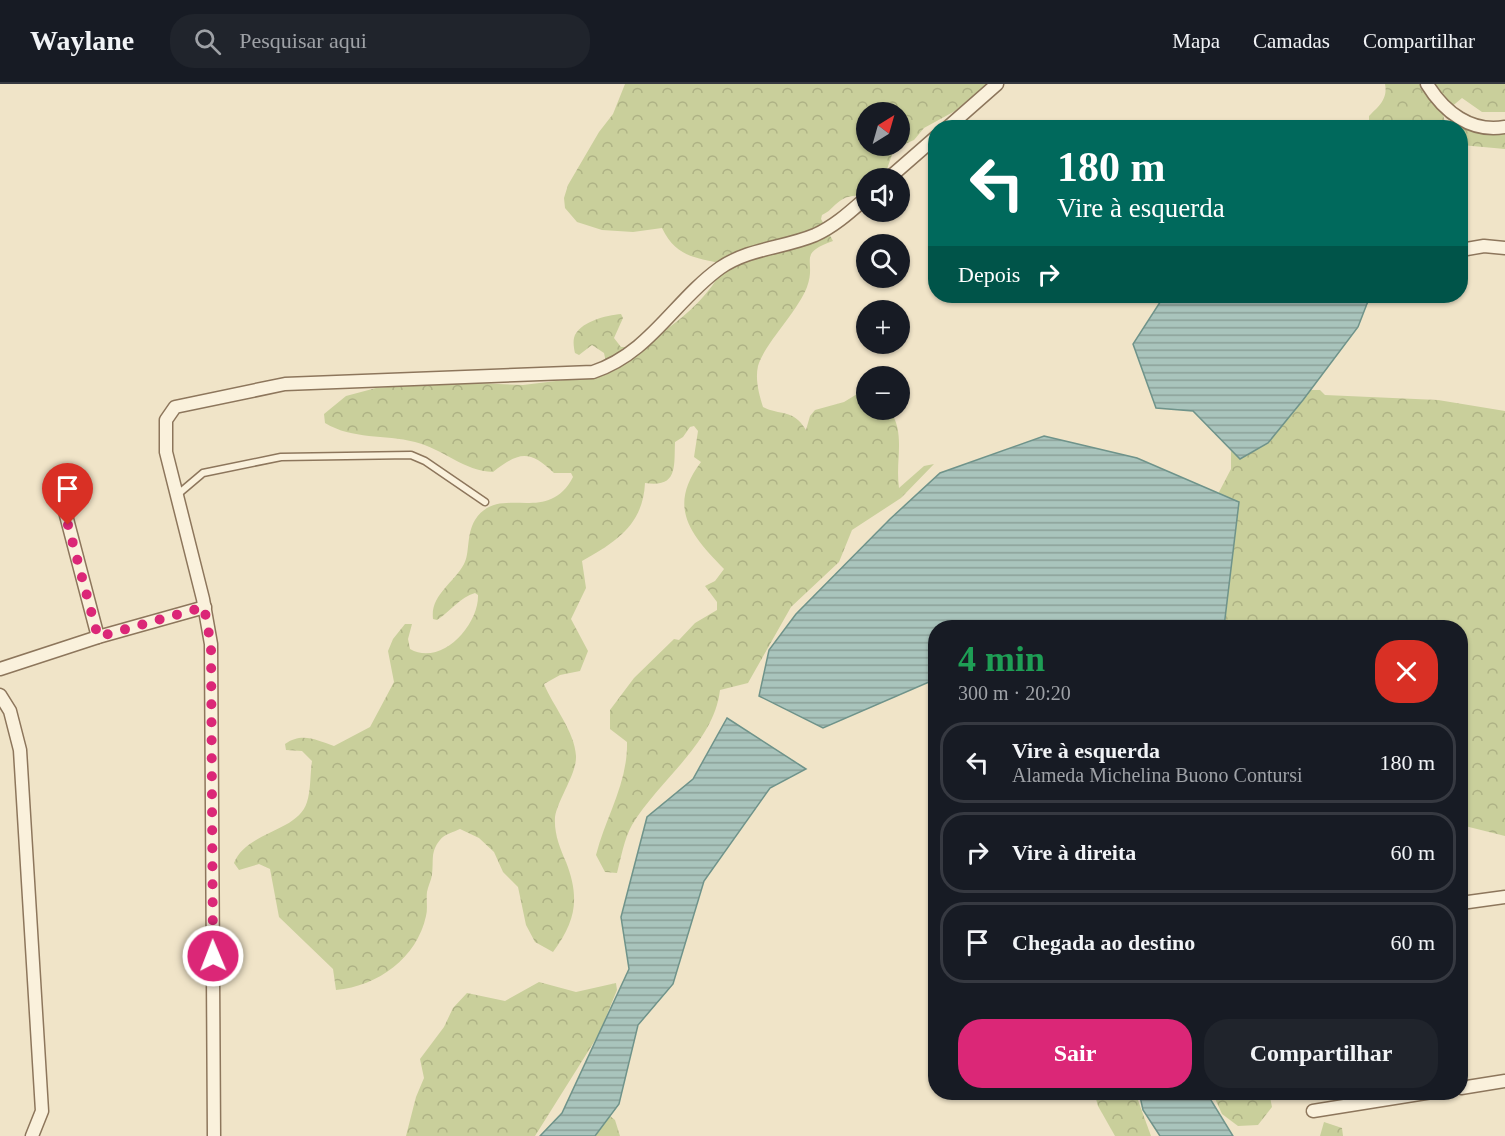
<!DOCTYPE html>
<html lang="pt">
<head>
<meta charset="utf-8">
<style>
  :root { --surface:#171b24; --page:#20242c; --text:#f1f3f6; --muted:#9ea1a6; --line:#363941; --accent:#db2777 }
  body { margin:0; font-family:Georgia,serif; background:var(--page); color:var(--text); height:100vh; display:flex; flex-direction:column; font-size:22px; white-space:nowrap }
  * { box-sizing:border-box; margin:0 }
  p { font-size:20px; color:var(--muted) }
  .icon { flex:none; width:33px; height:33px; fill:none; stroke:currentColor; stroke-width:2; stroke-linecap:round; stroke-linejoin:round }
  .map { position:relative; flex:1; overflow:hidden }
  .sheet { position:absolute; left:928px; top:536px; width:540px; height:480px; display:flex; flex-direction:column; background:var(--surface); border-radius:24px; box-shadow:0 2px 4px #0004 }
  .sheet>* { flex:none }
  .hud { position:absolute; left:928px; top:36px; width:540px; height:183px; border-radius:24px; box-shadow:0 2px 4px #0004; background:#00695c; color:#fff; overflow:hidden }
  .needle { width:39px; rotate:37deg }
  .buttons { position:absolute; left:856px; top:18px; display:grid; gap:12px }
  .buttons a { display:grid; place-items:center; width:54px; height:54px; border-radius:50%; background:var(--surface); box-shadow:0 2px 4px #0004; font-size:30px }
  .pin { position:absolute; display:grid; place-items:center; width:51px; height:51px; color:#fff; margin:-62px -26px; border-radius:50% 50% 50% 0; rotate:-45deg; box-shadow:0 0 6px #0007 }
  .pin .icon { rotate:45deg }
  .me { position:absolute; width:66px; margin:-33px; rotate:359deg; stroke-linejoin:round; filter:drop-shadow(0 0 4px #0008) }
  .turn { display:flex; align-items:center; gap:21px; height:126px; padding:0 30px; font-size:27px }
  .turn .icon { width:78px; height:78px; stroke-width:2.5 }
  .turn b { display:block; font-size:42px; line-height:51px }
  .then { display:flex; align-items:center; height:57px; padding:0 30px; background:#0003; gap:12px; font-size:22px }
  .round { display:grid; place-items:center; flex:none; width:63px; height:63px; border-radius:24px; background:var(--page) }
  .overview { display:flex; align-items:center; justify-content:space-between; height:102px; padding:0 30px }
  h1 { font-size:36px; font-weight:800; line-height:45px; color:#1e9e55 }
  .action { display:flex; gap:12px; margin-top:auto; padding:12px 30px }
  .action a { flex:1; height:69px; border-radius:24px; background:var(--accent); color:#fff; font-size:24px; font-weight:800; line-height:69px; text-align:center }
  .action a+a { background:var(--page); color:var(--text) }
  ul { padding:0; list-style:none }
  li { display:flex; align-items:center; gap:18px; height:81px; margin:0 12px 9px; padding:0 18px; border:3px solid var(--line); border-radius:24px }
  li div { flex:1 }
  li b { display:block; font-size:22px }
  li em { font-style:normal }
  header { display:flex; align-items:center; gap:36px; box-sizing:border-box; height:84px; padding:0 30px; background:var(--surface); border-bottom:2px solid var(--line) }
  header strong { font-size:28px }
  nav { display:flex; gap:33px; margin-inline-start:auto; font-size:21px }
  .search { width:420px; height:54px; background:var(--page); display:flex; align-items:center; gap:15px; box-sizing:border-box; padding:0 21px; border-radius:24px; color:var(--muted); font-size:22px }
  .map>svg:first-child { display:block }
</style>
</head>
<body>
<header>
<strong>Waylane</strong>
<div class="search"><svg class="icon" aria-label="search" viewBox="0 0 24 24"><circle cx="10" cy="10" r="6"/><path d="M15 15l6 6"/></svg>Pesquisar aqui</div>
<nav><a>Mapa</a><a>Camadas</a><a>Compartilhar</a></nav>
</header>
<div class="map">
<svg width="1505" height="1052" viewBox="0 0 1505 1052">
  <defs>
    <pattern id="forest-crowns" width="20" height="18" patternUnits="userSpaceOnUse" patternTransform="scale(1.5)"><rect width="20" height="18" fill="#c9cf9b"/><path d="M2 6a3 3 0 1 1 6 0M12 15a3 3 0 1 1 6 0" fill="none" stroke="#aeb285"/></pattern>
    <pattern id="water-rules" width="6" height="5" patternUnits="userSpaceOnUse" patternTransform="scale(1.5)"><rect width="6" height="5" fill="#a9c4bc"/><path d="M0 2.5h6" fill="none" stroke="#8ba098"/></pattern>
  </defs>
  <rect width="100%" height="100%" fill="#f0e4c8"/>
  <g fill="url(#forest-crowns)" fill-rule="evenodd">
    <path d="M 625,0 L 988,0 L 955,27 L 924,44 L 914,56 L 894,65 L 887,85 L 879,94 L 867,94 L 867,107 C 860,114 851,110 843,115 C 835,119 831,127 822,131 L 821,135 L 833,157 C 796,170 817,176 807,203 C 798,227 765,259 758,282 C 755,296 759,310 763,323 C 780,332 793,324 806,346 L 810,332 L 815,326 L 844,318 L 867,304 L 867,326 L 890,326 C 906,351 895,375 899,404 L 924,382 L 934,380 L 901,414 L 852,446 L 839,478 L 791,523 L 748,599 L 720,606 C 714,659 659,696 632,741 C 624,755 621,774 617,789 L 605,788 L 596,771 C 606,732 628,699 627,658 L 610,645 L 610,626 L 634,594 L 674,555 L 679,556 L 695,539 L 717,526 L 717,518 L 705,502 L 715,497 L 724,485 C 690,450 667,423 701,378 L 694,373 L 698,347 L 694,342 L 690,343 L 683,353 L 675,358 C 674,383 678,404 645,399 C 643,441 616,458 582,477 L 586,504 L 571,535 L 588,567 L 580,587 L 560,591 L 544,600 C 553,622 575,648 576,672 C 577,689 558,715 555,733 C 554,750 560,764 566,778 C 580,814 576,837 553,868 L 535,858 L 526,841 L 518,803 L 503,788 L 494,768 L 479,754 L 460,745 C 454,748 444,750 440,756 C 430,768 434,776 432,791 C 431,797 428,802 427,808 C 426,816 428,824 426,832 C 417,874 378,902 336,906 L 333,885 L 279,833 L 270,785 L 259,780 L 239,786 L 234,779 C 247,747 298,748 307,718 C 311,706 310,690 312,677 L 302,667 L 286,666 L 285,660 C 302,648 316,656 334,662 L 370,643 L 394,598 L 388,567 L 393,555 L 405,540 L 412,540 L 408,555 L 410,565 C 441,583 479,541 478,511 L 475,509 C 460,513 451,527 437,536 L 433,535 C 430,511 454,499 464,480 C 470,470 466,451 475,436 C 499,398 547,443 573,393 L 571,389 L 554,389 C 529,365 519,368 493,388 C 464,387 443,365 415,358 C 384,350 353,356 325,339 L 324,330 L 346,312 L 376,304 L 451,298 L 523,301 L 597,292 L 607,283 L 604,269 L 592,261 L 579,271 L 575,269 C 574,265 573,259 574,254 C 578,238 607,231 621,230 L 623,234 L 614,254 L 621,263 C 652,266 717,210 723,180 C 694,173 676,173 662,144 L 633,148 L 602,146 L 577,138 L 565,124 L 564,114 L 568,101 L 599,48 L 613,30 ZM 867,28 L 900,28 L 900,62 L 867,62 Z"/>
    <path d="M 1385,0 L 1505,0 L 1505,28 L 1482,28 L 1462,14 L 1443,30 L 1446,43 L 1369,44 L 1369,32 C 1379,22 1388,15 1385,0 Z"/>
    <path d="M 1461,44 L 1505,45 L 1505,65 L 1461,61 Z"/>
    <path d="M 1302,306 L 1320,306 L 1325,311 L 1438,316 L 1505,327 L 1505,752 L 1461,741 L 1461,543 L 1207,543 L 1218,410 L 1231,385 L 1231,364 Z"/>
    <path d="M 539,898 L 576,908 L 616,899 L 617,906 L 599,950 L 535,1052 L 406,1052 L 416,1013 L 424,994 L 420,975 L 444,943 L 453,924 L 467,909 L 505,917 Z"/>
    <path d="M 1094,1008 L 1135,1008 L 1151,1052 L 1115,1052 L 1098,1022 Z"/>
    <path d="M 1212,1008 L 1269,1008 L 1272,1023 L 1258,1041 L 1238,1042 L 1222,1030 Z"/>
    <path d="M 610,1032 L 615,1036 L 620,1052 L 577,1052 Z"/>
    <path d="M 1324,1038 L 1342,1044 L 1343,1052 L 1320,1052 Z"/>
  </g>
  <g fill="url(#water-rules)" stroke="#6f938a" stroke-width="1.5">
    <path d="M 1164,212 L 1370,212 L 1358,243 L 1303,316 L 1268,359 L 1240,375 L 1193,327 L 1156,324 L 1133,260 Z"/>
    <path d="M 1044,352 L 1137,374 L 1239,418 L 1224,543 L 936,543 L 936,595 L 823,644 L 759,612 L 769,566 L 796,530 L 890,435 L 940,389 Z"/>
    <path d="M 727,634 L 806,685 L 770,704 L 704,797 L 673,900 L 638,941 L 619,1020 L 595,1052 L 540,1052 L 562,1029 L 629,885 L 621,833 L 647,733 L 693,695 Z"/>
    <path d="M 1139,1008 L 1206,1008 L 1233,1052 L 1160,1052 L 1143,1026 Z"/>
  </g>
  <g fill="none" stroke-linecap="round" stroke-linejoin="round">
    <defs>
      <path id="service" d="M 177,411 L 203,389 L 281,373 L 411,371 L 425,377 L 485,418"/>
      <g id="minor">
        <path d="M 1427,0 C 1444,28 1471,49 1505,43"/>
        <path d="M 947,44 L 997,0"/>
        <path d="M 889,94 L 936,53"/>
        <path d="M 1461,166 L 1484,162 L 1505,164"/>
        <path d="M 57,397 L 98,553"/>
        <path d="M 0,585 L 98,553 L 205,523"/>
        <path d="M 0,611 L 10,627 L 20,666 L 42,1027 L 32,1052"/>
        <path d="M 1461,819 L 1505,813"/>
        <path d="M 1461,1004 L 1505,997"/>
        <path d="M 1313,1027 L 1432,1008"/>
        <path d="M 214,1052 L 211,560 L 203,515 L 166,368 L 166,336 L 175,323 L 285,300 L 593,288 C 650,269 674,217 720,184 C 749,164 784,164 815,151 C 835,142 851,127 867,113"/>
      </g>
    </defs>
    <use href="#service" stroke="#8d765c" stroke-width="9"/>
    <use href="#minor" stroke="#8d765c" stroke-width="15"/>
    <use href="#service" stroke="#faf1dc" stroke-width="6"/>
    <use href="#minor" stroke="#faf1dc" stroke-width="12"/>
  </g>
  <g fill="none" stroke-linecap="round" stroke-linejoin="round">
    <path stroke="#db2777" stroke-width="10" stroke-dasharray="0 18" d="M 68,441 L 98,553 L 204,523 L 211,561 L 213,872"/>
  </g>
</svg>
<div class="buttons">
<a><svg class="needle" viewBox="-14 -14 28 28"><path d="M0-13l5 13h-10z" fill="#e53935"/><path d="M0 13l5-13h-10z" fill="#9ea1a6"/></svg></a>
<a><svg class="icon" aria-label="sound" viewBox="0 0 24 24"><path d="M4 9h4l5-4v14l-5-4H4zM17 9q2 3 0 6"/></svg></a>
<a><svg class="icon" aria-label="search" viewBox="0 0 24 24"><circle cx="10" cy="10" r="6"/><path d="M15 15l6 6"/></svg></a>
<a>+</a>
<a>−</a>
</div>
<div class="pin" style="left:68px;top:441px;background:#d93025"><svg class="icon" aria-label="arrive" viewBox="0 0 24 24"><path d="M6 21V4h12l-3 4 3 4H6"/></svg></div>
<svg class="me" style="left:213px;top:872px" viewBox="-20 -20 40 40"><circle r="17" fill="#db2777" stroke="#fff" stroke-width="3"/><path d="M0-11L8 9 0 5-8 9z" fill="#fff"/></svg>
<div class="hud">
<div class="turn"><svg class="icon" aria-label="left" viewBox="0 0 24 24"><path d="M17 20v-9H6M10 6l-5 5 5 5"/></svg><div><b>180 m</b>Vire à esquerda</div></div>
<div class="then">Depois<svg class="icon" aria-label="right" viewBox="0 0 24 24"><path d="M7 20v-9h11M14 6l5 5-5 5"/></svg></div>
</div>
<section class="sheet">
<div class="overview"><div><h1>4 min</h1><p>300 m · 20:20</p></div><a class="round" style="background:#d93025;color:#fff"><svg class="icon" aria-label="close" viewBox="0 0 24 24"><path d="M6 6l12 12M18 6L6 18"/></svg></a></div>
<ul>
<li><svg class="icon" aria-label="left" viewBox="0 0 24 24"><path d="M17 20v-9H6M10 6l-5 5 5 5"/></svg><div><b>Vire à esquerda</b><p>Alameda Michelina Buono Contursi</p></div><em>180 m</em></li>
<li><svg class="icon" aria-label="right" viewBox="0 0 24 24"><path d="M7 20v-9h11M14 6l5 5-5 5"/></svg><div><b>Vire à direita</b></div><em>60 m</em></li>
<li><svg class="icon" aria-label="arrive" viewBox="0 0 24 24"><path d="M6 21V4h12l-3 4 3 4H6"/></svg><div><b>Chegada ao destino</b></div><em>60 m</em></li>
</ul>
<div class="action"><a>Sair</a><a>Compartilhar</a></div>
</section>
</div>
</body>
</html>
